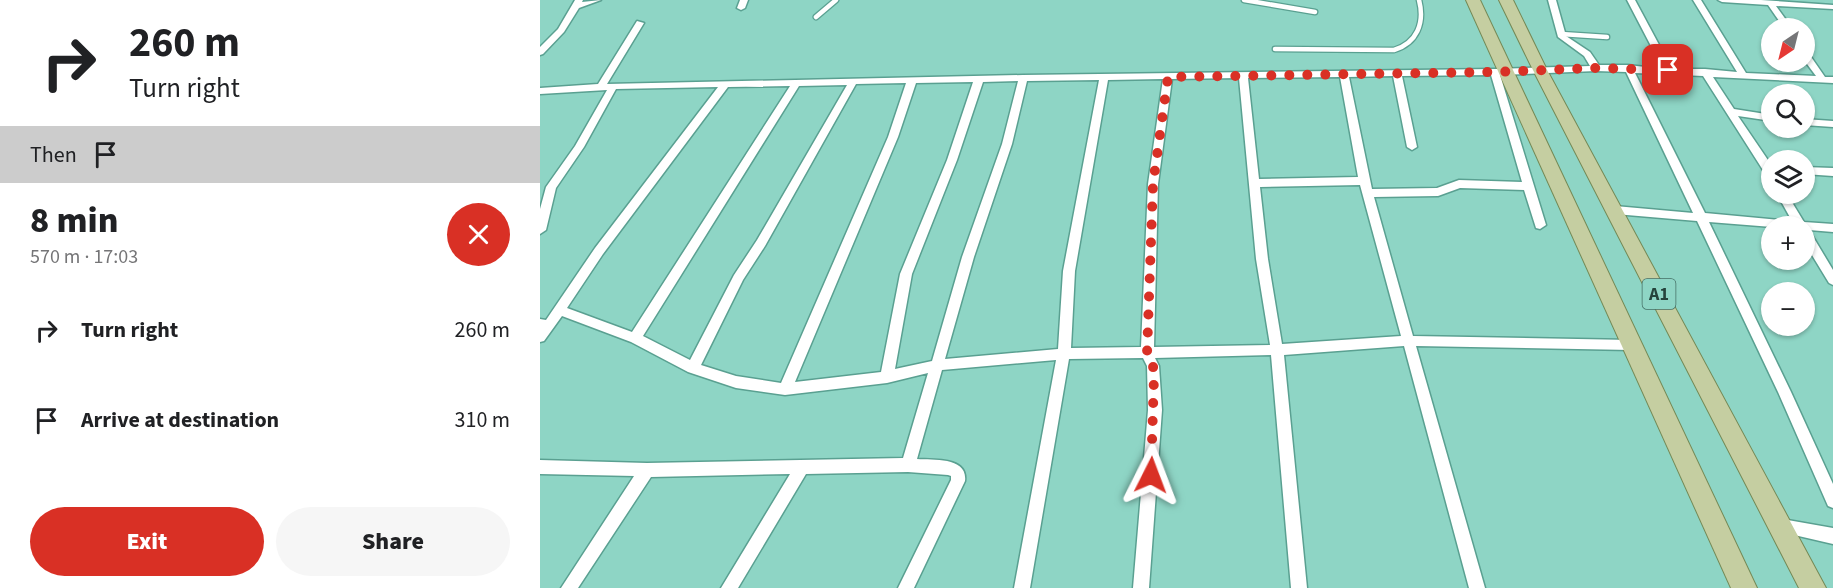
<!DOCTYPE html>
<html lang="en">
<head>
<meta charset="utf-8">
<style>
  :root { --surface:#fff; --page:#f6f6f6; --text:#202124; --muted:#757577; --accent:#d93025 }
  body { margin:0; font-family:"Source Sans 3",sans-serif; background:var(--page); color:var(--text); height:100vh; display:flex; flex-direction:column; font-size:22px; white-space:nowrap }
  * { box-sizing:border-box; margin:0 }
  p { font-size:20px; color:var(--muted) }
  .icon { flex:none; width:33px; height:33px; fill:none; stroke:currentColor; stroke-width:2; stroke-linecap:round; stroke-linejoin:round }
  .map { position:relative; flex:1; overflow:hidden }
  .details { display:flex; flex-direction:column; background:var(--surface); width:540px }
  .details>* { flex:none }
  .guide { background:#fff; color:var(--text); overflow:hidden }
  .needle { width:39px; rotate:215deg }
  .buttons { position:absolute; left:1221px; top:18px; display:grid; gap:12px }
  .buttons a { display:grid; place-items:center; width:54px; height:54px; border-radius:50%; background:var(--surface); box-shadow:0 2px 4px #0004; font-size:30px }
  .pin { position:absolute; display:grid; place-items:center; width:51px; height:51px; color:#fff; margin:-26px; border-radius:12px; box-shadow:0 3px 9px #0006 }
  .me { position:absolute; width:66px; margin:-33px; rotate:3deg; stroke-linejoin:round; filter:drop-shadow(0 0 4px #0008) }
  .turn { display:flex; align-items:center; gap:21px; height:126px; padding:0 30px; font-size:27px }
  .turn .icon { width:78px; height:78px; stroke-width:2.5 }
  .turn b { display:block; font-size:42px; line-height:51px }
  .then { display:flex; align-items:center; height:57px; padding:0 30px; background:#0003; gap:12px; font-size:22px }
  .round { display:grid; place-items:center; flex:none; width:63px; height:63px; border-radius:32px; background:var(--page) }
  .headline { display:flex; align-items:center; justify-content:space-between; height:102px; padding:0 30px }
  h1 { font-size:36px; font-weight:800; line-height:45px }
  .cta { display:flex; gap:12px; margin-top:auto; padding:12px 30px }
  .cta a { flex:1; height:69px; border-radius:36px; background:var(--accent); color:#fff; font-size:24px; font-weight:800; line-height:69px; text-align:center }
  .cta a+a { background:var(--page); color:var(--text) }
  ul { padding:0; list-style:none }
  li { display:flex; align-items:center; gap:18px; height:90px; padding:0 30px }
  li div { flex:1 }
  li b { display:block; font-size:22px }
  li em { font-style:normal }
  main { display:flex; flex:1; min-height:0 }
  .map>svg:first-child { display:block }
</style>
</head>
<body>
<main>
<section class="details">
<div class="guide">
<div class="turn"><svg class="icon" aria-label="right" viewBox="0 0 24 24"><path d="M7 20v-9h11M14 6l5 5-5 5"/></svg><div><b>260 m</b>Turn right</div></div>
<div class="then">Then<svg class="icon" aria-label="arrive" viewBox="0 0 24 24"><path d="M6 21V4h12l-3 4 3 4H6"/></svg></div>
</div>
<div class="headline"><div><h1>8 min</h1><p>570 m · 17:03</p></div><a class="round" style="background:#d93025;color:#fff"><svg class="icon" aria-label="close" viewBox="0 0 24 24"><path d="M6 6l12 12M18 6L6 18"/></svg></a></div>
<ul>
<li><svg class="icon" aria-label="right" viewBox="0 0 24 24"><path d="M7 20v-9h11M14 6l5 5-5 5"/></svg><div><b>Turn right</b></div><em>260 m</em></li>
<li><svg class="icon" aria-label="arrive" viewBox="0 0 24 24"><path d="M6 21V4h12l-3 4 3 4H6"/></svg><div><b>Arrive at destination</b></div><em>310 m</em></li>
</ul>
<div class="cta"><a>Exit</a><a>Share</a></div>
</section>
<div class="map">
<svg width="1293" height="588" viewBox="0 0 1293 588">
  <rect width="100%" height="100%" fill="#8ed5c5"/>
  <g fill="none" stroke-linecap="round" stroke-linejoin="round">
    <defs>
      <g id="lane">
        <path d="M 704,0 L 775,12"/>
        <path d="M 276,17 L 296,0"/>
        <path d="M 1021,34 L 1067,37"/>
        <path d="M 735,49 L 854,50 C 877,43 885,23 879,0"/>
      </g>
      <g id="street">
        <path d="M 35,0 L 43,0 L 42,2 L 61,0 L 39,8 L 24,32 L 3,54 L 0,55 L 0,47 L 18,29 Z"/>
        <path d="M 200,0 L 208,0 L 205,8 L 201,10 L 197,8 Z"/>
        <path d="M 1008,0 L 1016,0 L 1026,36 L 1050,52 L 1059,65 L 1088,65 L 1123,69 L 1087,0 L 1095,0 L 1132,69 L 1165,69 L 1197,72 L 1153,0 L 1161,0 L 1206,73 L 1276,76 L 1264,60 L 1264,50 L 1267,51 L 1285,77 L 1293,77 L 1293,83 L 1173,77 L 1194,109 L 1232,115 L 1232,121 L 1198,116 L 1232,166 L 1232,178 L 1228,178 L 1163,76 L 1095,73 L 1165,213 L 1252,221 L 1237,194 L 1247,194 L 1264,222 L 1293,224 L 1293,232 L 1269,230 L 1293,270 L 1293,285 L 1289,283 L 1264,242 L 1264,226 L 1232,227 L 1169,222 L 1251,392 L 1293,484 L 1293,508 L 1288,506 L 1238,392 L 1157,221 L 1075,214 L 1070,210 L 1075,206 L 1153,213 L 1086,72 L 1056,71 L 960,75 L 1006,225 L 1000,229 L 996,228 L 984,190 L 920,188 L 898,196 L 834,197 L 873,336 L 1091,340 L 1095,341 L 1097,345 L 1095,349 L 1091,350 L 876,346 L 945,588 L 929,588 L 864,346 L 744,355 L 767,588 L 751,588 L 731,355 L 615,358 L 619,366 L 622,410 L 609,588 L 593,588 L 608,410 L 607,366 L 603,358 L 529,359 L 490,588 L 474,588 L 516,360 L 402,370 L 377,459 C 394,460 428,457 425,481 L 374,588 L 358,588 L 411,480 L 411,476 L 408,475 L 368,472 L 266,474 L 198,588 L 181,588 L 250,474 L 111,477 L 38,588 L 21,588 L 94,476 L 0,474 L 0,460 L 107,463 L 363,458 L 388,373 L 347,383 L 245,395 L 196,388 L 148,372 L 91,342 L 22,316 L 4,341 L 0,342 L 0,319 L 6,320 L 55,248 L 178,87 L 76,89 L 44,147 L 16,188 L 6,230 L 0,234 L 0,209 L 6,187 L 35,146 L 67,90 L 0,94 L 0,88 L 58,84 L 97,21 L 104,23 L 67,84 L 483,75 L 955,69 L 1050,66 L 1044,56 L 1018,37 ZM 951,75 L 982,182 L 919,180 L 897,188 L 832,189 L 809,77 L 853,76 L 867,147 L 872,150 L 877,147 L 862,76 ZM 800,77 L 818,177 L 719,179 L 708,78 ZM 699,78 L 716,259 L 730,345 L 614,347 L 618,184 L 632,79 ZM 623,79 L 608,184 L 601,347 L 531,348 L 535,271 L 568,80 ZM 559,80 L 523,271 L 518,349 L 405,359 L 434,257 L 472,144 L 487,81 ZM 478,81 L 462,144 L 422,257 L 392,361 L 355,369 L 372,274 L 417,160 L 443,82 ZM 433,82 L 407,160 L 360,274 L 341,372 L 255,382 L 358,137 L 376,83 ZM 366,83 L 348,137 L 241,383 L 196,376 L 161,365 L 203,280 L 225,246 L 316,84 ZM 307,85 L 217,240 L 194,275 L 150,360 L 103,336 L 259,86 ZM 250,86 L 92,332 L 27,308 L 63,254 L 188,87 ZM 820,185 L 861,336 L 742,344 L 728,259 L 720,187 Z"/>
        <path d="M 1178,0 L 1221,0 L 1293,5 L 1293,9 L 1236,6 L 1252,28 L 1244,28 L 1228,5 L 1182,2 Z"/>
        <path d="M 1264,119 L 1293,121 L 1293,127 L 1264,125 Z"/>
        <path d="M 1264,167 L 1293,168 L 1293,176 L 1264,174 Z"/>
        <path d="M 1242,519 L 1293,528 L 1293,544 L 1237,531 L 1234,526 L 1237,521 Z"/>
      </g>
      <g id="primary">
        <path d="M 926,0 L 940,0 L 1217,588 L 1191,588 Z"/>
        <path d="M 959,0 L 973,0 L 1007,70 L 1286,588 L 1259,588 L 993,70 Z"/>
      </g>
    </defs>
    <use href="#lane" stroke="#5aa091" stroke-width="7"/>
    <use href="#street" stroke="#5aa091" stroke-width="3"/>
    <use href="#primary" stroke="#748955" stroke-width="2"/>
    <use href="#lane" stroke="#fff" stroke-width="4.5"/>
    <use href="#street" fill="#fff" fill-rule="evenodd"/>
    <use href="#primary" fill="#c5cea1" fill-rule="evenodd"/>
  </g>
  <g fill="none" stroke-linecap="round" stroke-linejoin="round">
    <path stroke="#d93025" stroke-width="10" stroke-dasharray="0 18" d="M 611,475 L 614,376 L 613,366 L 607,354 L 613,184 L 628,77 L 955,72 L 1056,68 L 1128,70"/>
  </g>
  <g text-anchor="middle" dominant-baseline="central" stroke-width="4.5" stroke-linejoin="round" paint-order="stroke">
    <rect fill="#8ed5c5" stroke="#446f65" stroke-width="1.5" x="1102.5" y="279" width="33" height="30" rx="4.5"/>
    <g font-size="18" font-weight="bold" fill="#25433c">
      <text x="1119" y="294">A1</text>
    </g>
  </g>
</svg>
<div class="buttons">
<a><svg class="needle" viewBox="-14 -14 28 28"><path d="M0-13l5 13h-10z" fill="#e53935"/><path d="M0 13l5-13h-10z" fill="#757577"/></svg></a>
<a><svg class="icon" aria-label="search" viewBox="0 0 24 24"><circle cx="10" cy="10" r="6"/><path d="M15 15l6 6"/></svg></a>
<a><svg class="icon" aria-label="layers" viewBox="0 0 24 24"><path d="M12 4l9 5-9 5-9-5zM3 14l9 5 9-5"/></svg></a>
<a>+</a>
<a>−</a>
</div>
<div class="pin" style="left:1128px;top:70px;background:#d93025"><svg class="icon" aria-label="arrive" viewBox="0 0 24 24"><path d="M6 21V4h12l-3 4 3 4H6"/></svg></div>
<svg class="me" style="left:611px;top:475px" viewBox="-20 -20 40 40"><path d="M0-17L14 15 0 8-14 15z" fill="#d93025" stroke="#fff" stroke-width="4"/></svg>
</div>
</main>
</body>
</html>
